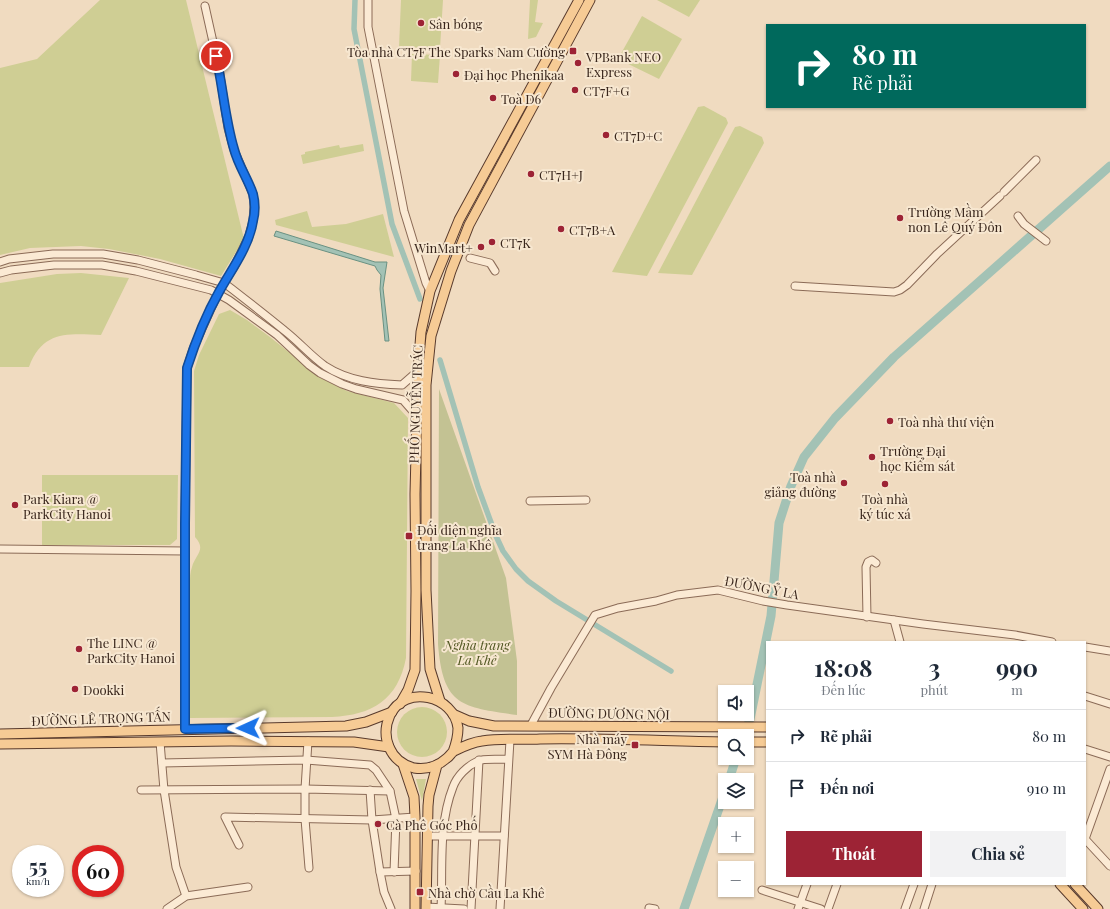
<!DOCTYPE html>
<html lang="vi">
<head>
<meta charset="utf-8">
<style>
  :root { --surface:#fff; --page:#f2f2f3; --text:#1f2937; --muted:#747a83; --line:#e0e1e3; --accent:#9d2335 }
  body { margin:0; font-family:"Playfair Display",serif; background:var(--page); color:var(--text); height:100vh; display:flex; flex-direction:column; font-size:15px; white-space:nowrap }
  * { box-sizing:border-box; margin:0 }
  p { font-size:13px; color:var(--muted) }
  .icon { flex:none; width:22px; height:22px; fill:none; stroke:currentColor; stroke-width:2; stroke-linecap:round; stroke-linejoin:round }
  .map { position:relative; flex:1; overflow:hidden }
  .details { position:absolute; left:766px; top:641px; width:320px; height:244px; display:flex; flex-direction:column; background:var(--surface); border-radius:0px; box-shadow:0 1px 3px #0004 }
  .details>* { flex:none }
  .hud { position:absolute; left:766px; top:24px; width:320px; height:84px; border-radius:0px; box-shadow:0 1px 3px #0004; background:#00695c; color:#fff; overflow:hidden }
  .buttons { position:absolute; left:718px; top:685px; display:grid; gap:8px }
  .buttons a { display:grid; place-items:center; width:36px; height:36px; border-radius:0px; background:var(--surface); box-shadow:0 1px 3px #0004; font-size:20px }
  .speed { position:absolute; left:12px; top:845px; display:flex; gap:8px; font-size:20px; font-weight:700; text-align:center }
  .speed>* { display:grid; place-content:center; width:52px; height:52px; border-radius:50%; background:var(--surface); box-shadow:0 1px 3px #0004; line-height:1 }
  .speed small { font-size:10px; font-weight:400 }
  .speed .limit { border:6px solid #d22; background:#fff; color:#111 }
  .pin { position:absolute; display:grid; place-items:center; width:34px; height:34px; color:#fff; margin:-17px; border:2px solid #fff; border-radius:50%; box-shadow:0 1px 4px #0007 }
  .me { position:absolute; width:44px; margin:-22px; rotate:269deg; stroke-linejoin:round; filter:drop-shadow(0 0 3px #0008) }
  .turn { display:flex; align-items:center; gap:14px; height:84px; padding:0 20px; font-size:18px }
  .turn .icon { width:52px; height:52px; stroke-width:2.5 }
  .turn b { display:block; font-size:28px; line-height:34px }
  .eta { display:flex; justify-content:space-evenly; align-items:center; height:68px; text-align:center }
  .eta b { font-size:24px; font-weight:700; line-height:28px }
  .primary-button { display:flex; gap:8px; margin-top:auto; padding:8px 20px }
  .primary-button a { flex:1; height:46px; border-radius:0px; background:var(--accent); color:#fff; font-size:16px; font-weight:700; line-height:46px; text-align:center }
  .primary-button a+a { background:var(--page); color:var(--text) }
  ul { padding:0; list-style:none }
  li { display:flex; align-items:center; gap:12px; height:52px; padding:0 20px; border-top:1px solid var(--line) }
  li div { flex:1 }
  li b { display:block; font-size:15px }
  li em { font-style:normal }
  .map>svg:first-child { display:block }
</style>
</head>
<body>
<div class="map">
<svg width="1110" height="909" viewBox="0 0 1110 909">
  <rect width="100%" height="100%" fill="#f0dbc0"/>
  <g fill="#cfce94">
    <path d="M 100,0 L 186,0 L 244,239 L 221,276 L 160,259 L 109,249 L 81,246 L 30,248 L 0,255 L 0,68 L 37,59 Z"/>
    <path d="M 401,0 L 443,0 L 440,48 L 399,47 Z"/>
    <path d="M 530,0 L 538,0 L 535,22 L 543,23 L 536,37 L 528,39 Z"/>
    <path d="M 657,0 L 700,0 L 689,17 Z"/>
    <path d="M 642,16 L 682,39 L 659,79 L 618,59 Z"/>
    <path d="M 412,54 L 440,55 L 438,83 L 411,81 Z"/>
    <path d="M 704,106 L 726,118 L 728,123 L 647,276 L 612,272 L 698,107 Z"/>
    <path d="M 740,126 L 762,137 L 764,143 L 692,275 L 658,273 L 735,127 Z"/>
    <path d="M 363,144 L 364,151 L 303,164 L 301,155 L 305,154 L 305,152 L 339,145 L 340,148 Z"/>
    <path d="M 307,211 L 312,227 L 346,224 L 383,214 L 394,257 L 276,225 L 275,220 Z"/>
    <path d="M 81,273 L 129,278 L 101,335 C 68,334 43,330 29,367 L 0,367 L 0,283 L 57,274 Z"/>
    <path d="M 230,310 L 247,320 L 270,337 L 321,378 L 347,391 L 394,403 L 408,418 L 406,658 C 398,700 372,715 332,717 L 190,718 L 190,583 C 190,578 190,572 192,567 C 195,555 207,550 195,537 L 194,371 L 199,355 L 219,314 Z"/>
    <path d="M 42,475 L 178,475 L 177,539 L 170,545 L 42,545 Z"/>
    <circle cx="422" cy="732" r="25"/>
    <path d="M 416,779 L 426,779 L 422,801 Z"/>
  </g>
  <path fill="#c3c293" d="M 439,389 L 506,578 L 517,661 L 517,715 C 461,707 443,706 438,644 Z"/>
  <path fill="#a3c2b5" stroke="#6a9182" d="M 276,231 L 375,262 L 387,262 L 383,288 L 389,341 L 385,341 L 380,289 L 381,275 L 377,270 L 375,266 L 274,236 Z"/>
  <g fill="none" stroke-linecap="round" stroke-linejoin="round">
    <g stroke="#a3c2b5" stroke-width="5.5">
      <path d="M 355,0 L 354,29 L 392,224 L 420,299"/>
      <path d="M 440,360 L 478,487 L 496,536 L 503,551 L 516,569 L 528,581 L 556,601 L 671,671"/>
    </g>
    <g stroke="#a3c2b5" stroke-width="9">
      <path d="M 744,736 L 750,719 L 771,616 L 779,523 L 791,486 L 804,457 L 835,418 L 894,357 L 1110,166"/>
      <path d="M 729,780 L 736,758"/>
      <path d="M 684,909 L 725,791"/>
    </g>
    <defs>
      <g id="minor">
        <path d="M 368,0 L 368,27 L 404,211 L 426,283 L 430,291"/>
        <path d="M 1004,192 L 1036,160"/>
        <path d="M 1018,216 L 1024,224 L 1046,241"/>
        <path d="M 470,258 L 490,263 L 495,271"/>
        <path d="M 0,262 L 9,259 L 53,254 L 103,254 L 138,260 L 196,275 L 224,283 L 232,289 C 250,303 268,317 285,331 C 299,342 311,356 325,366 C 348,381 375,384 402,385 L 418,371"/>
        <path d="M 0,273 L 11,270 L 54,265 L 102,265 L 136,271 L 211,290 L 229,300 L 277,335 L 309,365 L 320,373 L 342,384 L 356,389 L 403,400 L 417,416"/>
        <path d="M 795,286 L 894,292 L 900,290 L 907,285 L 937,254 L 1000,196"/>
        <path d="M 530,501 L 586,500"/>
        <path d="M 0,549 L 185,551"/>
        <path d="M 867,617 L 866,567 L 868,562 L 872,560 L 876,563"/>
        <path d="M 894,620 L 900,642"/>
        <path d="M 1085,647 L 1110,651"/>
        <path d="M 1085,696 L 1110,704"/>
        <path d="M 531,725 L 551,688 L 595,615 L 618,608 L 656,601 L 677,595 L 718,590 L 763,601 L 787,605 L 923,624 L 1015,635 L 1052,642"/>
        <path d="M 185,729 L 185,524 L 187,368 L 193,349 L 218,293 L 234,267 L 249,236 L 253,221 L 254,206 L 253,194 L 234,150 L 228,128 L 219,69 L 205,6"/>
        <path d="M 308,741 L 305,789 L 305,819 L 309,868"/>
        <path d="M 160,742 L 164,790 L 176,867 L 186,896"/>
        <path d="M 1085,749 L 1110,757"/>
        <path d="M 162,763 L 306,760 L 370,765 L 376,770 L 390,791 L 396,819 L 394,872"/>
        <path d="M 141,790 L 305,789 L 390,791"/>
        <path d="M 370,790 L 372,820 L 380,872 L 384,892 L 391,909"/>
        <path d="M 428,836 L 504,836"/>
        <path d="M 1085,839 L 1110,769"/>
        <path d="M 1085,839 L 1110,866"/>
        <path d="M 239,845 L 225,817 L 372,820 L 415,817"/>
        <path d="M 380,872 L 416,871"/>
        <path d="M 762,890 L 821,909"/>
        <path d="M 426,907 L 464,909"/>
        <path d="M 649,908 L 655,909"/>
        <path d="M 167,909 L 186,896 L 248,887"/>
        <path d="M 441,909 C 443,869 438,825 453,787 C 457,776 467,766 478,761 C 484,758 501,760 508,759"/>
        <path d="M 471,909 L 479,760"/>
        <path d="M 500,909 L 510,740"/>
        <path d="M 798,909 L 807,884"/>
        <path d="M 828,909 L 837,884"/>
        <path d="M 905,909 L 914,884"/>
        <path d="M 924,909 L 932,884"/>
      </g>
      <g id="major">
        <path d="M 440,701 L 430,669 L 426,590 L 426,385 L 431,336 L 451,271 L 469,225 L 590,0"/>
        <path d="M 400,704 L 408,690 L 415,670 L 416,591 L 415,494 L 418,371 L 421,332 L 430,291 L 459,220 L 579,0"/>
        <path d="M 453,714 L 469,721 L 494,726 L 767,727"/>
        <path d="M 0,734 L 346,726 L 366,722 L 392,712"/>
        <path d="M 747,742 L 767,742"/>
        <path d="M 0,744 L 231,741 L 354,742 L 389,747"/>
        <path d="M 453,752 C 456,744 458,736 458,728 C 454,695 405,684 390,715 C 380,737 390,762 414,768 C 426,770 438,766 447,758 C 450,756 451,753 454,751 C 462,747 473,742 482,741 C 501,738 521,740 540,739 C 602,738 663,741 725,742"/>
        <path d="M 403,764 L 414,797 L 415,817 L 415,909"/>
        <path d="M 1060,884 L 1083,909"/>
        <path d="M 1075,884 L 1098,909"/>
        <path d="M 426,909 L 428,806 L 429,795 L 437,765"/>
      </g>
    </defs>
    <use href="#minor" stroke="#8b6b57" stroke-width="9"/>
    <use href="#major" stroke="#583a2c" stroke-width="11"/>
    <use href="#minor" stroke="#fbead4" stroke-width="7"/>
    <use href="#major" stroke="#f6cb95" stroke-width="9"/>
  </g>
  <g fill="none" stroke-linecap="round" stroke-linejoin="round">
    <defs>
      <path id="route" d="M 216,56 C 223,87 225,119 234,149 C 238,165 248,179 253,194 C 255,202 255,213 253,221 C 249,247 231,270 219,292 C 206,315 195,343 187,368 L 185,524 L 185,729 L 248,728"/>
    </defs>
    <use href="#route" stroke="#114b97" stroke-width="10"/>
    <use href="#route" stroke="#1a73e8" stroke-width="7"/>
  </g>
  <g fill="#9d2335" stroke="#f7e7d0" stroke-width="1.5">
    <circle cx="421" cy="23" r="4"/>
    <rect x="569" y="47" width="8" height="8" rx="2"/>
    <circle cx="578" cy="63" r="4"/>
    <circle cx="456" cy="74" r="4"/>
    <circle cx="575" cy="90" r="4"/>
    <circle cx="493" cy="98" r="4"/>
    <circle cx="606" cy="135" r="4"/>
    <circle cx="531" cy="174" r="4"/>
    <circle cx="900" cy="218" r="4"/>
    <circle cx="561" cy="229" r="4"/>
    <circle cx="492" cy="242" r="4"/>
    <circle cx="481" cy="247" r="4"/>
    <circle cx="890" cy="421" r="4"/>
    <circle cx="872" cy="457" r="4"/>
    <circle cx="844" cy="483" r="4"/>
    <circle cx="885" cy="484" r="4"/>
    <circle cx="15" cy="505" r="4"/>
    <rect x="405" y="532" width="8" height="8" rx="2"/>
    <circle cx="79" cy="649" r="4"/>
    <circle cx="75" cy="689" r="4"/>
    <rect x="631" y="741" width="8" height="8" rx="2"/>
    <circle cx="378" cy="824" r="4"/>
    <rect x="416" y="888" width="8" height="8" rx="2"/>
  </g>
  <g text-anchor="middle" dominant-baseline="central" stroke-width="4" stroke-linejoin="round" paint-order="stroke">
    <g font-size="13" fill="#39261c" stroke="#f7e7d0" text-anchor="start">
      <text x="429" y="23">Sân bóng</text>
      <text x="565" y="51" text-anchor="end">Tòa nhà CT7F The Sparks Nam Cường</text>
      <text x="586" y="56">VPBank NEO<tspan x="586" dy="15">Express</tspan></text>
      <text x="464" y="74">Đại học Phenikaa</text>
      <text x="583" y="90">CT7F+G</text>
      <text x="501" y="98">Toà D6</text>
      <text x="614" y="135">CT7D+C</text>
      <text x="539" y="174">CT7H+J</text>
      <text x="908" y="211">Trường Mầm<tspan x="908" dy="15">non Lê Quý Đôn</tspan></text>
      <text x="569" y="229">CT7B+A</text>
      <text x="500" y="242">CT7K</text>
      <text x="473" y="247" text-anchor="end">WinMart+</text>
      <text x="898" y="421">Toà nhà thư viện</text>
      <text x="880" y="450">Trường Đại<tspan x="880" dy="15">học Kiểm sát</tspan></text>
      <text x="836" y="476" text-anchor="end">Toà nhà<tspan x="836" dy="15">giảng đường</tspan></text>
      <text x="23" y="498">Park Kiara @<tspan x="23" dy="15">ParkCity Hanoi</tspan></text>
      <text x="885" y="498" text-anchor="middle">Toà nhà<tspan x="885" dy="15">ký túc xá</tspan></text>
      <text x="417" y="529">Đối diện nghĩa<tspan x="417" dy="15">trang La Khê</tspan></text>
      <text x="87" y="642">The LINC @<tspan x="87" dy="15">ParkCity Hanoi</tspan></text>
      <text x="83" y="689">Dookki</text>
      <text x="627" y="738" text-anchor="end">Nhà máy<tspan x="627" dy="15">SYM Hà Đông</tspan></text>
      <text x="386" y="824">Cà Phê Góc Phố</text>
      <text x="428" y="892">Nhà chờ Cầu La Khê</text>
    </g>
    <g font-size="13" fill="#39261c" stroke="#f7e7d0">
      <text transform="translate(415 404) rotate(-88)">PHỐ NGUYỄN TRÁC</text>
      <text transform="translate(762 587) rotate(11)">ĐƯỜNG Ỷ LA</text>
      <text transform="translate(609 713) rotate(1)">ĐƯỜNG DƯƠNG NỘI</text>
      <text transform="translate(101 718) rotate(-2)">ĐƯỜNG LÊ TRỌNG TẤN</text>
    </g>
    <g font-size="13" font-style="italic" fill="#515722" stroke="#f7e7d0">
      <text x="477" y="644">Nghĩa trang<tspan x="477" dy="15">La Khê</tspan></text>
    </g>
  </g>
</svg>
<div class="buttons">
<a><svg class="icon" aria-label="sound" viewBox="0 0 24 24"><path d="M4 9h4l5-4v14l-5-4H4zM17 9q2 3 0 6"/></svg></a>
<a><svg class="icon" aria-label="search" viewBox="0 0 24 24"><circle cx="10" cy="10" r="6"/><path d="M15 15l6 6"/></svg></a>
<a><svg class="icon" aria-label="layers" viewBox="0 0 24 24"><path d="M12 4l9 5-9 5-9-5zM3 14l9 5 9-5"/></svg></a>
<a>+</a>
<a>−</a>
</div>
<div class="speed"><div>55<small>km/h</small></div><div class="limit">60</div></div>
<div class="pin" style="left:216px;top:56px;background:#d93025"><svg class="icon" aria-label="arrive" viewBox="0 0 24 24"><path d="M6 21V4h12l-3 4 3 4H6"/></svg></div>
<svg class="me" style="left:248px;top:728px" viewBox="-20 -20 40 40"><path d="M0-17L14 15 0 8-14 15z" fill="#1a73e8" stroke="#fff" stroke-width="4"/></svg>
<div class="hud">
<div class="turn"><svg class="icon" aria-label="right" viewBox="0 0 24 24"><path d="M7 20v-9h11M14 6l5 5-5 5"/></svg><div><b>80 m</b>Rẽ phải</div></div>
</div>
<section class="details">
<div class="eta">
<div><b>18:08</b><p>Đến lúc</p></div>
<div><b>3</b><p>phút</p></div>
<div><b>990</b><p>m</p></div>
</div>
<ul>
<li><svg class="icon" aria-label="right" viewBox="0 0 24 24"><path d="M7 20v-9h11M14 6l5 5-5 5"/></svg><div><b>Rẽ phải</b></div><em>80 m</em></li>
<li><svg class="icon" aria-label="arrive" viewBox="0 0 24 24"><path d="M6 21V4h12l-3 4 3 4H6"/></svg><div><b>Đến nơi</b></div><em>910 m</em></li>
</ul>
<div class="primary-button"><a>Thoát</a><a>Chia sẻ</a></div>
</section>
</div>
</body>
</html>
